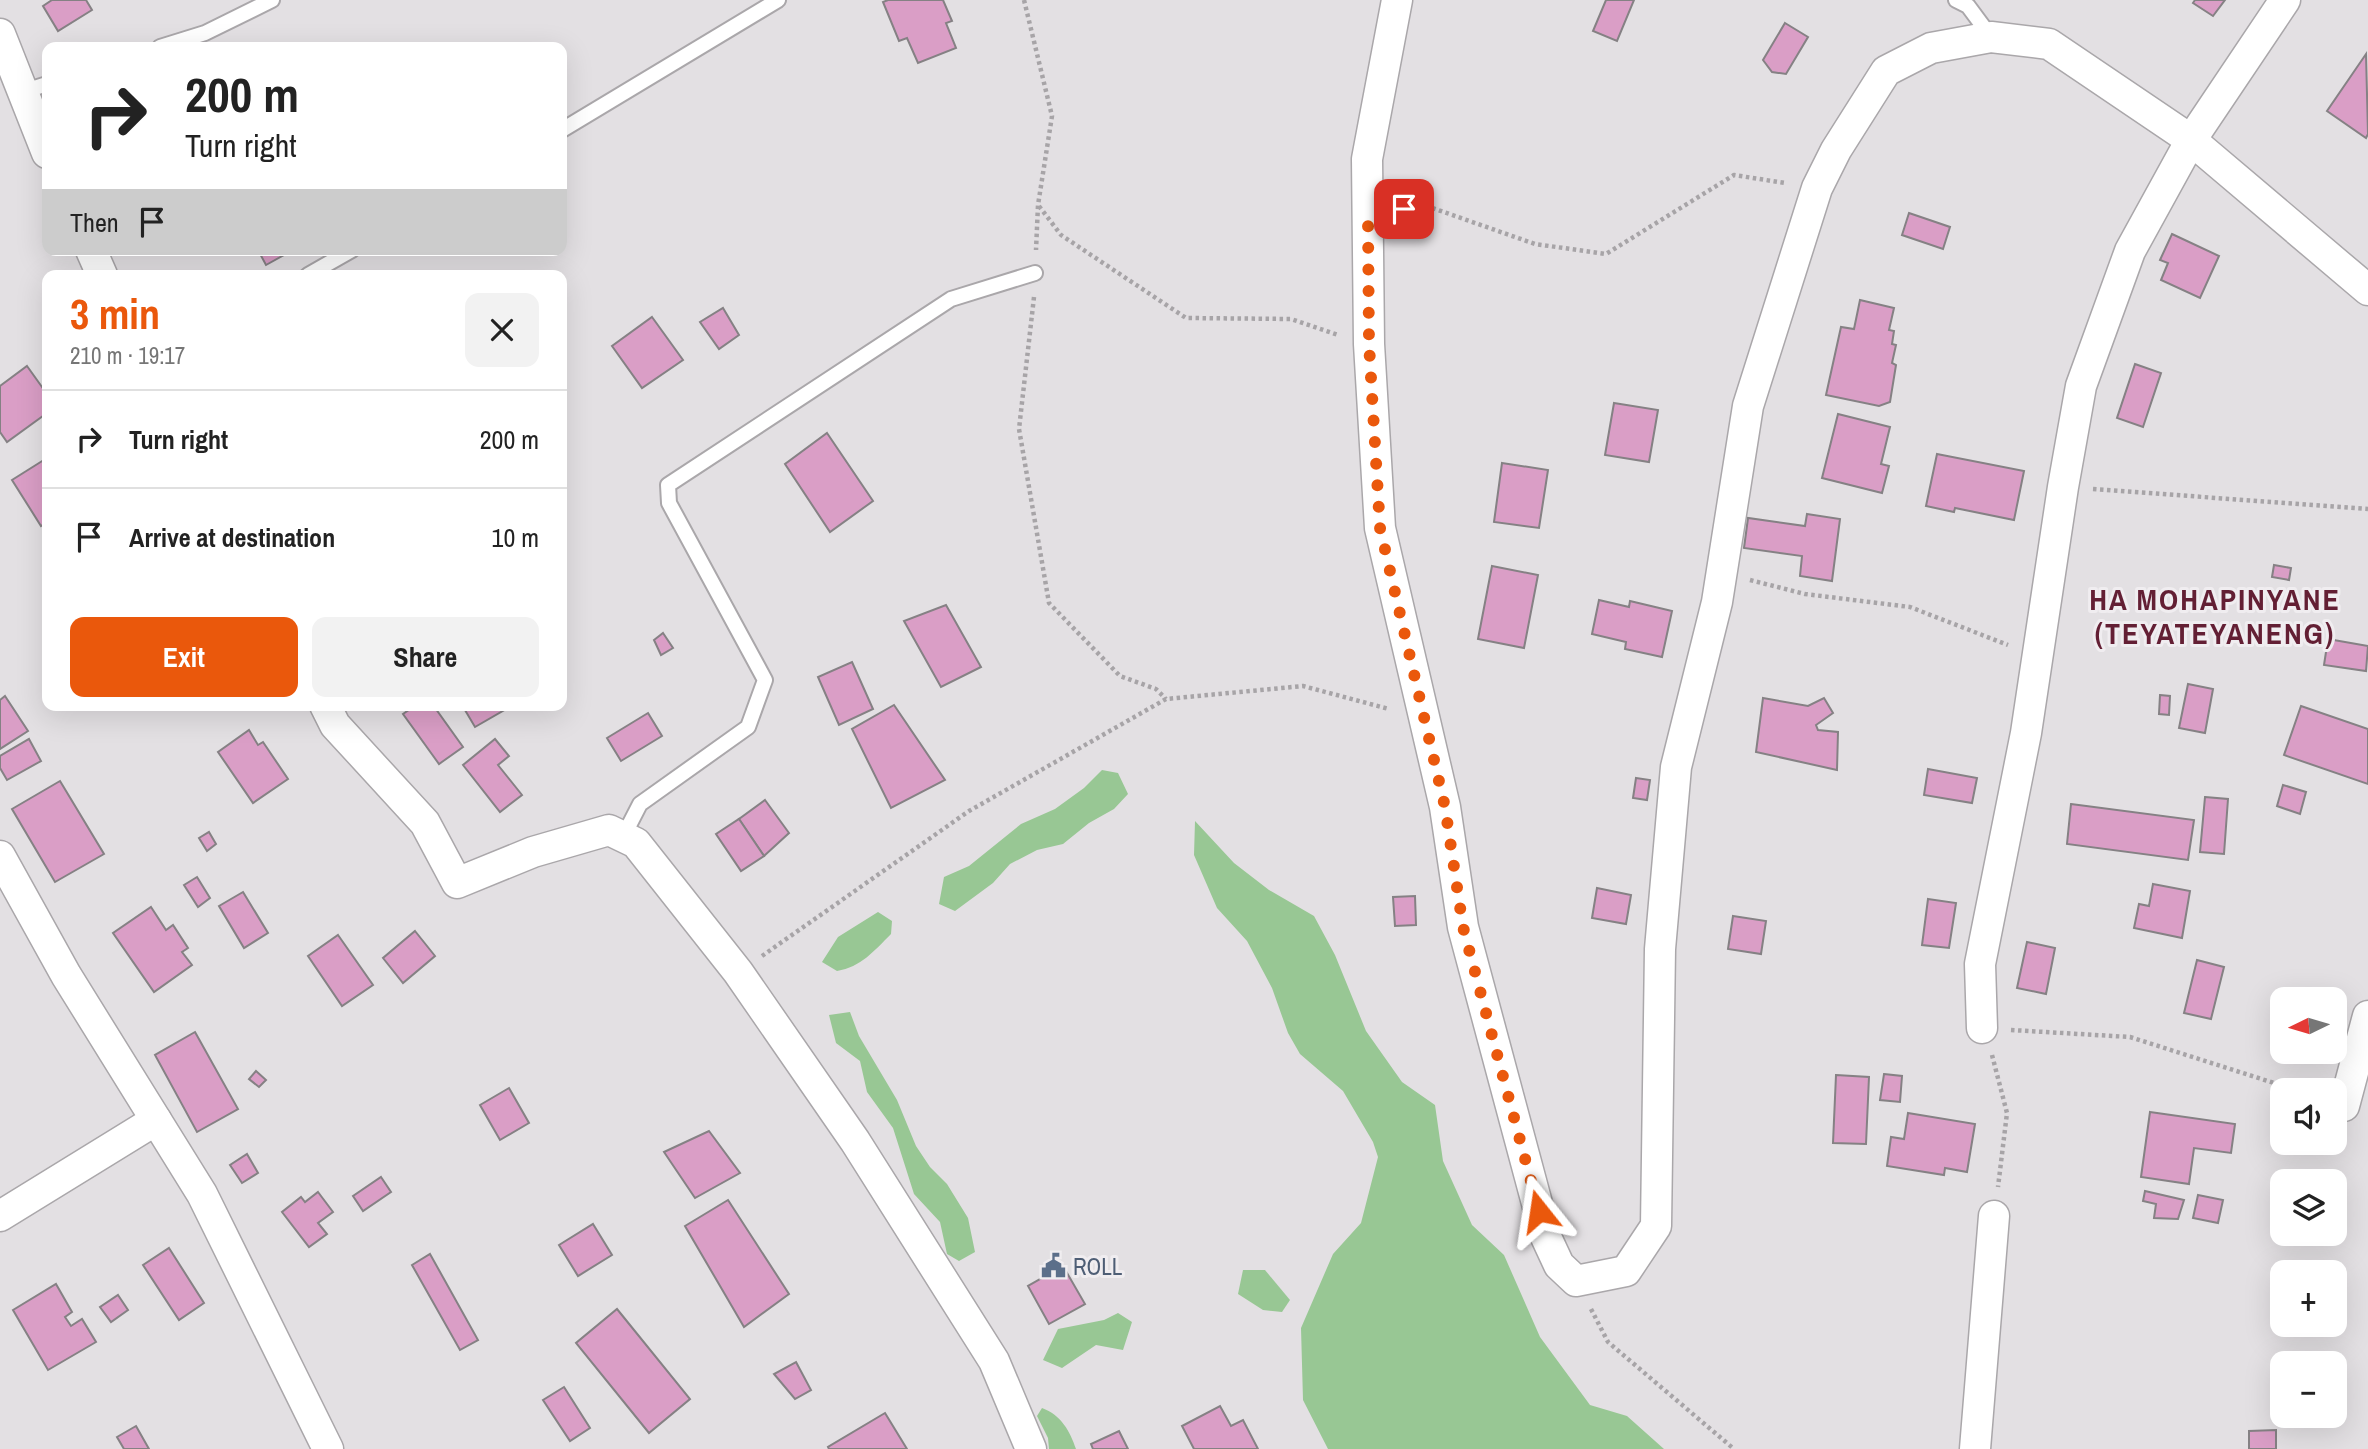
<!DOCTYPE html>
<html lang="en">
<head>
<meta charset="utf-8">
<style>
  :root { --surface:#fff; --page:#f2f2f2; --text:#222; --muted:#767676; --line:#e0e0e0; --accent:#ea580c }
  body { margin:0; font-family:"Archivo Narrow",sans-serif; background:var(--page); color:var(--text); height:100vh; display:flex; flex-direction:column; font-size:26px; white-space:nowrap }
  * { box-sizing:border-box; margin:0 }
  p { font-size:23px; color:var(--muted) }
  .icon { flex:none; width:38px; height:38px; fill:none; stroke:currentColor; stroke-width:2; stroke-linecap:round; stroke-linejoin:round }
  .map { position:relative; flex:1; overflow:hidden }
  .panel { position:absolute; left:42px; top:270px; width:525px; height:441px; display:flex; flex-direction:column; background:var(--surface); border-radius:14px; box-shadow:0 7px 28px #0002 }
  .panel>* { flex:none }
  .top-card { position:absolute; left:42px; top:42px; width:525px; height:214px; border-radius:14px; box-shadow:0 7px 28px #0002; background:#fff; color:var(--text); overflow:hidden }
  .needle { width:46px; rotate:265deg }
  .controls { position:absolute; left:2270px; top:987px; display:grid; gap:14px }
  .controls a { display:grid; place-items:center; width:77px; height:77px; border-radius:14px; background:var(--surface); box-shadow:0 7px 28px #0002; font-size:35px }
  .pin { position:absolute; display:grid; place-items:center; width:60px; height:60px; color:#fff; margin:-30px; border-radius:14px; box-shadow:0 4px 10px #0006 }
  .me { position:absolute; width:77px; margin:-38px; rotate:345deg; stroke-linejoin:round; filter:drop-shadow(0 0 5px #0008) }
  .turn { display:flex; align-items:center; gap:24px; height:147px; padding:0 28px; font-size:32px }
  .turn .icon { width:91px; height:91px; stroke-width:2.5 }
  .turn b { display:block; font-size:49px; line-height:60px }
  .then { display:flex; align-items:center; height:66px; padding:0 28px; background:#0003; gap:14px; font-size:26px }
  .round { display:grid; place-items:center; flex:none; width:74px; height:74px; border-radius:14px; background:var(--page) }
  .summary { display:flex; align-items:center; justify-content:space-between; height:119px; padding:0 28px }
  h1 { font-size:42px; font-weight:700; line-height:52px; color:var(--accent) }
  .primary-button { display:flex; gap:14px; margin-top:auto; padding:14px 28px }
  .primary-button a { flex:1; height:80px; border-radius:14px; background:var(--accent); color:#fff; font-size:28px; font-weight:700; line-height:80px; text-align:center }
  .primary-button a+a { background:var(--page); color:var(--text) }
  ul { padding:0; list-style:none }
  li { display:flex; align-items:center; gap:21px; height:98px; padding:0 28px; border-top:2px solid var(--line) }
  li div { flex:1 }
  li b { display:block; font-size:26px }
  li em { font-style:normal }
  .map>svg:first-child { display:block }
</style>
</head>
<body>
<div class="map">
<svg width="2368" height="1449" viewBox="0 0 2368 1449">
  <rect width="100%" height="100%" fill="#e3e0e3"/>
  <g fill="#98c794">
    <path d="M 1102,770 L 1118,773 L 1128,794 L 1114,809 L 1089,823 L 1063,844 L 1037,850 L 1010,864 L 993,883 L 955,911 L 939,904 L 944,877 L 969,866 L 1021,824 L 1055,809 L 1084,788 Z"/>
    <path d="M 1195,821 L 1234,863 L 1269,890 L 1314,916 L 1335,955 L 1366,1031 L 1402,1082 L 1435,1105 L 1443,1161 L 1472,1225 L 1504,1255 L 1540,1337 L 1590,1405 L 1627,1416 L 1664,1449 L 1328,1449 L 1303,1400 L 1301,1328 L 1333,1254 L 1361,1223 L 1378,1157 L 1373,1142 L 1343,1091 L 1300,1054 L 1288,1033 L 1272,988 L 1247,941 L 1217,908 L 1194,855 Z"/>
    <path d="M 878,912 L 892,921 L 891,934 C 874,951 861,967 837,971 L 822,962 L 838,937 Z"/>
    <path d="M 850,1012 L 859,1036 L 897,1100 L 916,1146 L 930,1167 L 947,1184 L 968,1218 L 975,1252 L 959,1261 L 947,1254 L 940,1222 L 914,1194 L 893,1128 L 867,1092 L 860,1061 L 836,1043 L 829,1015 Z"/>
    <path d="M 1243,1270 L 1265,1270 L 1290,1300 L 1282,1312 L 1263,1310 L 1238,1294 Z"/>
    <path d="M 1118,1313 L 1132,1322 L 1123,1350 L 1096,1345 L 1062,1368 L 1043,1360 L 1058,1329 L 1104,1320 Z"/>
    <path d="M 1042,1408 C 1061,1415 1070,1431 1076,1449 L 1049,1449 L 1048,1438 L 1037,1416 Z"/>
  </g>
  <g fill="#da9ec6" stroke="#858184" stroke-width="2">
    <path d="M 52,0 L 86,0 L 92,10 L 58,31 L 43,6 Z"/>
    <path d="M 888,0 L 943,0 L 952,21 L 946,23 L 956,48 L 918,63 L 907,38 L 899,41 L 883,2 Z"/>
    <path d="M 1606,0 L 1634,0 L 1617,41 L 1593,31 Z"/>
    <path d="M 2195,0 L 2225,0 L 2213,16 L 2193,3 Z"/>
    <path d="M 1785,23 L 1808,37 L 1786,74 L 1772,72 L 1763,60 Z"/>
    <path d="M 2366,54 L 2368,134 L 2366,138 L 2327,111 Z"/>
    <path d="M 1909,213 L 1950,227 L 1943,249 L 1902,235 Z"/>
    <path d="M 2172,234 L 2219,256 L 2200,298 L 2161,280 L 2168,263 L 2160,260 Z"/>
    <path d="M 258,250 L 293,250 L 266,265 Z"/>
    <path d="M 1860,300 L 1894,308 L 1889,330 L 1894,331 L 1892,344 L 1896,345 L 1892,363 L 1896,365 L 1890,402 L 1879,406 L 1826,395 L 1841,327 L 1854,329 Z"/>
    <path d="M 723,308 L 739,335 L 719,349 L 700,322 Z"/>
    <path d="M 652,317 L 683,360 L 642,388 L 612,346 Z"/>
    <path d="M 2135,364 L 2161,373 L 2143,427 L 2117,418 Z"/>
    <path d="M 27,366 L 47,394 L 47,413 L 7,442 L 0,432 L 0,386 Z"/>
    <path d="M 1614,403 L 1658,410 L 1649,462 L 1605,455 Z"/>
    <path d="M 1838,414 L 1890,427 L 1881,464 L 1889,466 L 1882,493 L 1822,478 Z"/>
    <path d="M 827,433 L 873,501 L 830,532 L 785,464 Z"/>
    <path d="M 1937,454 L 2024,471 L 2014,520 L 1955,508 L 1954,512 L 1926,506 Z"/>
    <path d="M 47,458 L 47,522 L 41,526 L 12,480 Z"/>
    <path d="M 1502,463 L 1548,470 L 1539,528 L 1494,522 Z"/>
    <path d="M 1807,514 L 1840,519 L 1832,581 L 1800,576 L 1802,556 L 1744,548 L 1748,518 L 1805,526 Z"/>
    <path d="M 2274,565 L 2291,568 L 2289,580 L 2272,577 Z"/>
    <path d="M 1492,566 L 1538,575 L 1524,648 L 1478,639 Z"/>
    <path d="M 1599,600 L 1629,607 L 1630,601 L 1672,611 L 1662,657 L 1625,649 L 1626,642 L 1592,634 Z"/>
    <path d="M 946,605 L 981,667 L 941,687 L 904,621 Z"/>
    <path d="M 663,633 L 673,648 L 661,655 L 654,640 Z"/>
    <path d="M 2328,639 L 2368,646 L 2366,671 L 2324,665 Z"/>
    <path d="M 852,662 L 873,709 L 839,725 L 818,677 Z"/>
    <path d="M 2188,684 L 2213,689 L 2205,733 L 2179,728 Z"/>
    <path d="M 2160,695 L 2170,696 L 2169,715 L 2159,714 Z"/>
    <path d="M 5,696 L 28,731 L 0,749 L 0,700 Z"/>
    <path d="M 1763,698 L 1808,706 L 1824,698 L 1833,713 L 1816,725 L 1818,730 L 1838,732 L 1837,770 L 1756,752 Z"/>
    <path d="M 416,705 L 433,705 L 463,747 L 439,764 L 403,714 Z"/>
    <path d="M 462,705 L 504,705 L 506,709 L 475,727 Z"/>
    <path d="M 894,705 L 945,780 L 891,808 L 852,729 Z"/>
    <path d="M 2301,706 L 2368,729 L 2368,784 L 2284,755 Z"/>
    <path d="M 648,713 L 662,736 L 621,761 L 607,738 Z"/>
    <path d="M 249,730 L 258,745 L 263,742 L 288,779 L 253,803 L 218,752 Z"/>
    <path d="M 29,739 L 41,761 L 7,780 L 0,768 L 0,756 Z"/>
    <path d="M 495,739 L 509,756 L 498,765 L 522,795 L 500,812 L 463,765 Z"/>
    <path d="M 1928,769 L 1977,778 L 1972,803 L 1924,795 Z"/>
    <path d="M 1636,778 L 1650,780 L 1647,800 L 1633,798 Z"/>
    <path d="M 60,781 L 104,854 L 55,882 L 12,809 Z"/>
    <path d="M 2283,785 L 2306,792 L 2300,814 L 2277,806 Z"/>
    <path d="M 2205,797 L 2228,799 L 2224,854 L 2200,852 Z"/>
    <path d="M 765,800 L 789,833 L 764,856 L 739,819 Z"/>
    <path d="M 2071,804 L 2194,820 L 2188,860 L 2067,844 Z"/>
    <path d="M 739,819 L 764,856 L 741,871 L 716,834 Z"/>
    <path d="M 209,832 L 216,844 L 207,851 L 199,838 Z"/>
    <path d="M 197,877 L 210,898 L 198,907 L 184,885 Z"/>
    <path d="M 2153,884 L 2190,891 L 2182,938 L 2134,928 L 2139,904 L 2149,906 Z"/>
    <path d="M 1597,888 L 1631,895 L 1626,924 L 1592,918 Z"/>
    <path d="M 243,892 L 268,933 L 244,948 L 219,906 Z"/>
    <path d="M 1415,896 L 1416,925 L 1395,926 L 1393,897 Z"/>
    <path d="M 1928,899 L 1956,903 L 1949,948 L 1922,945 Z"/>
    <path d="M 151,907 L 166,930 L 173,925 L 188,948 L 182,952 L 192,965 L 154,992 L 113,933 Z"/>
    <path d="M 1733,916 L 1766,921 L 1761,954 L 1728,949 Z"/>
    <path d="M 415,931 L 435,956 L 403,983 L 383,958 Z"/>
    <path d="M 338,935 L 373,985 L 342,1006 L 308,956 Z"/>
    <path d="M 2027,942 L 2055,948 L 2046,994 L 2017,988 Z"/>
    <path d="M 2197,960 L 2224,967 L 2211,1019 L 2184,1013 Z"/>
    <path d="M 195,1032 L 238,1109 L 197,1132 L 155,1055 Z"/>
    <path d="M 256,1071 L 266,1080 L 259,1087 L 249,1079 Z"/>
    <path d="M 1884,1074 L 1902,1076 L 1900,1102 L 1880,1100 Z"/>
    <path d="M 1836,1075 L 1869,1077 L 1866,1144 L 1833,1143 Z"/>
    <path d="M 509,1088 L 529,1123 L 500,1140 L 480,1105 Z"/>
    <path d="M 2150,1112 L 2235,1124 L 2231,1153 L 2194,1148 L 2189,1184 L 2141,1177 Z"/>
    <path d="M 1908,1113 L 1975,1124 L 1967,1172 L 1945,1168 L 1944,1175 L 1887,1166 L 1891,1137 L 1904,1139 Z"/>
    <path d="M 709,1131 L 740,1173 L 695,1198 L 664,1152 Z"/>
    <path d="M 247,1154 L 258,1173 L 242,1183 L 230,1165 Z"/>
    <path d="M 381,1177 L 391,1192 L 363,1211 L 353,1196 Z"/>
    <path d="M 2145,1191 L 2184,1200 L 2178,1219 L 2154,1218 L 2156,1204 L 2143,1201 Z"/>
    <path d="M 318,1192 L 333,1212 L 318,1223 L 327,1234 L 309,1247 L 282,1212 L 301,1197 L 305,1202 Z"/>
    <path d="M 2198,1195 L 2223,1200 L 2218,1223 L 2193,1218 Z"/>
    <path d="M 728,1200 L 789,1294 L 744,1327 L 685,1226 Z"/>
    <path d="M 593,1224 L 612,1255 L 578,1276 L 559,1245 Z"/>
    <path d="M 169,1248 L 204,1303 L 179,1320 L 143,1265 Z"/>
    <path d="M 430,1254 L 478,1340 L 460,1350 L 412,1265 Z"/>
    <path d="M 1063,1266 L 1085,1304 L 1049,1324 L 1028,1286 Z"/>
    <path d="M 56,1284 L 72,1312 L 65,1317 L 71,1326 L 82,1319 L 96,1342 L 48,1370 L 13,1310 Z"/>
    <path d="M 118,1295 L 128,1310 L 111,1322 L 100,1307 Z"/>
    <path d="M 617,1309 L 690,1399 L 649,1433 L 576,1343 Z"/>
    <path d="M 796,1362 L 811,1390 L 795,1399 L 774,1374 Z"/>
    <path d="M 564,1387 L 590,1428 L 570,1441 L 543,1400 Z"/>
    <path d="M 1220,1406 L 1231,1426 L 1243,1420 L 1258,1449 L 1194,1449 L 1182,1426 Z"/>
    <path d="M 885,1413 L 907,1449 L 829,1449 L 828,1447 Z"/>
    <path d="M 136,1426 L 149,1449 L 124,1449 L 117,1437 Z"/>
    <path d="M 2276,1430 L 2276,1449 L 2249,1449 L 2249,1431 Z"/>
    <path d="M 1119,1431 L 1128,1449 L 1093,1449 L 1091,1444 Z"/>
  </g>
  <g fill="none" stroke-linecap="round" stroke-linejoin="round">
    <defs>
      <g id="service">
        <path d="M 1956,0 L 1968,6 L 1991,37"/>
        <path d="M 160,47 L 205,33 L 272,0"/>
        <path d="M 22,92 L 47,84"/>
        <path d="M 562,130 L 778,0"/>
        <path d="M 308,275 L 352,250"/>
        <path d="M 623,837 L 640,804 L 748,727 L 765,680 L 669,503 L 668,485 L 951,299 L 1035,273"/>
      </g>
      <g id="minor">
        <path d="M 1397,0 L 1367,159 L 1369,344 L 1380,528 L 1445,807 L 1463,927 L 1546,1237 L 1559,1265 L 1576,1281 L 1626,1271 L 1656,1226 L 1660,949 L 1676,767 L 1717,602 L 1748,406 L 1817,188 L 1836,150 L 1886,71 L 1931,48 L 1991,37 L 2049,44 L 2191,140 L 2368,290"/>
        <path d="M 0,34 L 47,153"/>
        <path d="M 91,250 L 102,275"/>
        <path d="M 325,705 L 335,725 L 425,823 L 457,883 L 533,852 L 609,830 L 636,843 L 738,972 L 855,1141 L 994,1361 L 1031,1449"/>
        <path d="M 0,856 L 66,975 L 202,1194 L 328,1449"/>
        <path d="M 1982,1028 L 1980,964 L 2026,733 L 2063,487 L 2081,386 L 2130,251 L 2191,140 L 2285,0"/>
        <path d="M 2344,1106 L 2368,1016"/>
        <path d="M 0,1216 L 156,1120"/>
        <path d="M 1975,1449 L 1994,1216"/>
      </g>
    </defs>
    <use href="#service" stroke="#aaa7aa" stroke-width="18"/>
    <use href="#minor" stroke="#aaa7aa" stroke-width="33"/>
    <g stroke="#a7a4a7" stroke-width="4.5" stroke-dasharray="3.5 3.5" stroke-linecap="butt">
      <path d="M 1024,0 L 1052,116 L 1038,205 L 1036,250"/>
      <path d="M 1039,206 L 1061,235 L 1186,318 L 1291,319 L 1338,335"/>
      <path d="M 1399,211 L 1421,204 L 1535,244 L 1606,254 L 1734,175 L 1785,183"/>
      <path d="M 1034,297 L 1019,429 L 1049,603 L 1120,676 L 1156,689 L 1166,699"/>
      <path d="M 2093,489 L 2368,509"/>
      <path d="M 1750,580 L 1805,594 L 1910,607 L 2008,645"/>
      <path d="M 762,956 L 969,811 L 1166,699 L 1303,686 L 1389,709"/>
      <path d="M 2011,1030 L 2130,1037 L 2296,1090"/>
      <path d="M 1992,1055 L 2007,1113 L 1998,1187"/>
      <path d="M 1591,1309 L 1608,1342 L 1734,1449"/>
    </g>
    <use href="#service" stroke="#fff" stroke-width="14"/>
    <use href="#minor" stroke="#fff" stroke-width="30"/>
  </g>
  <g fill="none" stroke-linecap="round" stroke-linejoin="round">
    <path stroke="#ea580c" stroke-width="12" stroke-dasharray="0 21.6" d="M 1404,209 L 1368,221 L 1369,344 L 1380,528 L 1445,807 L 1463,927 L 1539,1211"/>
  </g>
  <defs>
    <symbol id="civic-bare" viewBox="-9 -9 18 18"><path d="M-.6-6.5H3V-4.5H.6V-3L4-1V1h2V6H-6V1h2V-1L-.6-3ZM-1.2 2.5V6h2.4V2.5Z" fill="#5c6f8a" stroke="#f0edf0" stroke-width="2.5" paint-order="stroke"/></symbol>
  </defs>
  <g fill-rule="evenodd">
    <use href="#civic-bare" x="1036" y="1248" width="35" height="35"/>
  </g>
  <g text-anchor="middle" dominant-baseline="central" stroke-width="6" stroke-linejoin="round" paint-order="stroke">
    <g font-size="23" fill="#4e5e75" stroke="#f0edf0" text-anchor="start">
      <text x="1073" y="1266">ROLL</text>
    </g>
    <g font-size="30" font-weight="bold" letter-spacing="2" fill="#631f34" stroke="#f0edf0">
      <text x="2215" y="599">HA MOHAPINYANE<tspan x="2215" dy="34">(TEYATEYANENG)</tspan></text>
    </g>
  </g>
</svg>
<div class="controls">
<a><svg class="needle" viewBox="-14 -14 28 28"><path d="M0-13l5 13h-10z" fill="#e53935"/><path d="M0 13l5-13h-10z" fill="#767676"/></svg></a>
<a><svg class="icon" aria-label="sound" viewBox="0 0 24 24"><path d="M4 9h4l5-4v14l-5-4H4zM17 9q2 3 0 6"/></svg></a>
<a><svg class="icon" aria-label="layers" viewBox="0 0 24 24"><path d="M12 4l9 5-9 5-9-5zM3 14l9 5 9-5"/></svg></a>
<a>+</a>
<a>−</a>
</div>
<div class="pin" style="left:1404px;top:209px;background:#d93025"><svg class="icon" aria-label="arrive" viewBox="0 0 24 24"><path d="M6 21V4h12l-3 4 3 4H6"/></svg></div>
<svg class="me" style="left:1539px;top:1211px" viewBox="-20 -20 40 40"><path d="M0-17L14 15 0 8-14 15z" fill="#ea580c" stroke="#fff" stroke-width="4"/></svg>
<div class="top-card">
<div class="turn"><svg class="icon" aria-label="right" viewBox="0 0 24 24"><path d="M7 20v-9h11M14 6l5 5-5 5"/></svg><div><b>200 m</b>Turn right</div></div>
<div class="then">Then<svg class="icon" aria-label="arrive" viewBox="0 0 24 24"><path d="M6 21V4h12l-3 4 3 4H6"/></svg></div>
</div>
<section class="panel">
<div class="summary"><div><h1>3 min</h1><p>210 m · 19:17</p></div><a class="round"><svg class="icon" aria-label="close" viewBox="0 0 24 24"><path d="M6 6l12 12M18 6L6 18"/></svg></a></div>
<ul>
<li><svg class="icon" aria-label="right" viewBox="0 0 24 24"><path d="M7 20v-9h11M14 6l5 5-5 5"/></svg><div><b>Turn right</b></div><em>200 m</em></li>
<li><svg class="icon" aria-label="arrive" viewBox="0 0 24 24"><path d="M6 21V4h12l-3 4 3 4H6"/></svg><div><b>Arrive at destination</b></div><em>10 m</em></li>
</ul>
<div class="primary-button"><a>Exit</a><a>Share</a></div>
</section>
</div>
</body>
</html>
